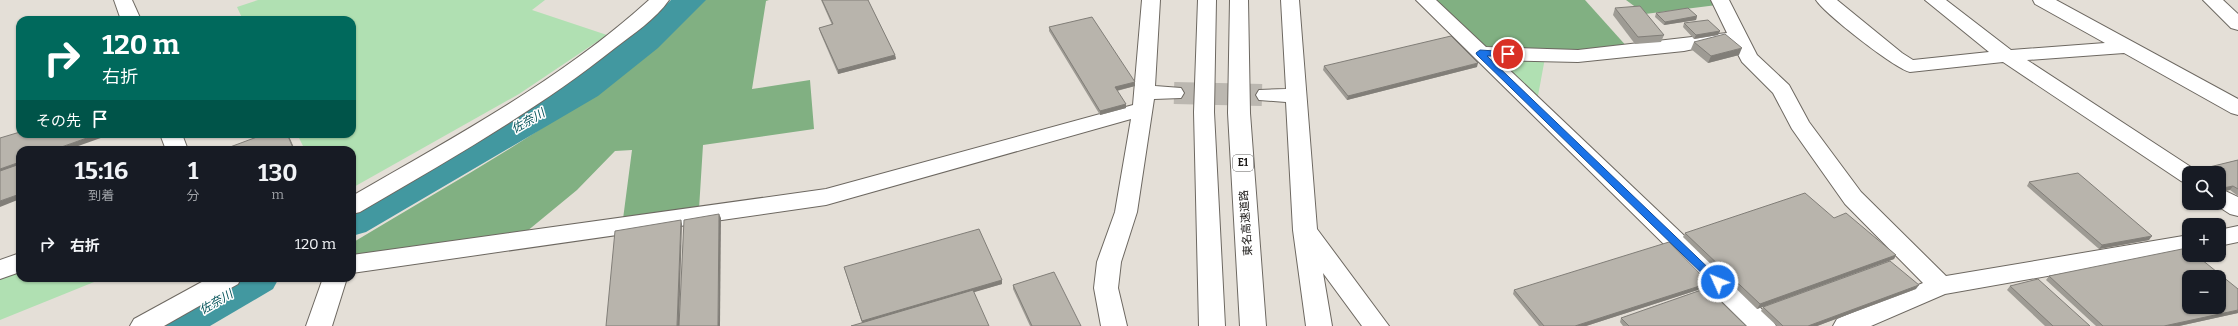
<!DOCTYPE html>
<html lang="ja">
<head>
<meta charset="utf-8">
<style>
  :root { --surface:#171b24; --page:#20242c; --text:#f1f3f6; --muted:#9ea1a6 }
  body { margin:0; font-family:Bitter,"Noto Sans JP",serif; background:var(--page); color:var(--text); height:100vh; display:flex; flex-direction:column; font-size:15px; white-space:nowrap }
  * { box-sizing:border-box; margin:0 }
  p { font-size:13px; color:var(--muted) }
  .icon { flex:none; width:22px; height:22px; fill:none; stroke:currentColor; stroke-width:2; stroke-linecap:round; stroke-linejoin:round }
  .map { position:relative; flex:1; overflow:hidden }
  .panel { position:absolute; left:16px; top:146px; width:340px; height:136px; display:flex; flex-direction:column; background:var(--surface); border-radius:12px; box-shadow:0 1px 3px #0004 }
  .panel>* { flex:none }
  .top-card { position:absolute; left:16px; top:16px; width:340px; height:122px; border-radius:12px; box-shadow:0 1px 3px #0004; background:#00695c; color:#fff; overflow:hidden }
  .controls { position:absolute; left:2182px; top:166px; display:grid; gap:8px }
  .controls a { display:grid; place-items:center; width:44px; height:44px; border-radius:8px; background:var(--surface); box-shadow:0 1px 3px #0004; font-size:20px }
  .pin { position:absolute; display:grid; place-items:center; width:34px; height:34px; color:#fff; margin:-17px; border:2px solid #fff; border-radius:50%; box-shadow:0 1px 4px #0007 }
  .me { position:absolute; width:44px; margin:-22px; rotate:314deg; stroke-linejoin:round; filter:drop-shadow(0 0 3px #0008) }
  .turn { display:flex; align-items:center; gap:14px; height:84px; padding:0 20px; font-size:18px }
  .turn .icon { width:52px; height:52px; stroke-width:2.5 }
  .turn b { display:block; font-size:28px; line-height:34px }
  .then { display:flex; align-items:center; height:38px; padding:0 20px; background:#0003; gap:8px; font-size:15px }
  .eta { display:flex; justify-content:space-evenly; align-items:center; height:68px; text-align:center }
  .eta b { font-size:24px; font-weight:700; line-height:28px }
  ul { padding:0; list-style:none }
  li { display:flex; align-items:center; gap:12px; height:60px; padding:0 20px }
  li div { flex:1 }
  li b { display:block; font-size:15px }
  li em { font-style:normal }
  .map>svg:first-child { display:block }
</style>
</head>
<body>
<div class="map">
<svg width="2238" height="326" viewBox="0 0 2238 326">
  <rect width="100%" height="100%" fill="#e4dfd7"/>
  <g fill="#b0e0b2">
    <path d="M 258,0 L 545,0 L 532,10 L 607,35 L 519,94 L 352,188 L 352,150 L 305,150 L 297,134 L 352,134 L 352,20 L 243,20 L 237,7 Z"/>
    <path d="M 1489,55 L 1545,58 L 1537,101 Z"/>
    <path d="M 20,271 L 20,278 L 104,278 L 0,320 L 0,278 Z"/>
  </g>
  <g fill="#81b082">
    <path d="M 700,0 L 769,0 L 766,1 L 752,89 L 810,80 L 814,129 L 703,145 L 699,209 L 623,219 L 632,150 L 615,151 L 577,190 L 526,232 L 352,259 L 352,243 C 448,185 549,131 636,60 C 658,42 683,22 700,0 Z"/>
    <path d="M 1430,0 L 1585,0 L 1629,49 L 1577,54 L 1484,51 Z"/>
    <path d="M 1626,0 L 1714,0 L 1717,5 L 1645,14 Z"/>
  </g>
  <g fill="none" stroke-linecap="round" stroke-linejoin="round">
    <g fill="#4298a0" fill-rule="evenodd">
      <path d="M 671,0 L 706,0 L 658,48 L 598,96 L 366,232 L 352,236 L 352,204 L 572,80 L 634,34 Z"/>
      <path d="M 224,278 L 279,278 L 273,289 L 210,326 L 152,326 L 159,314 Z"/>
    </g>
    <path stroke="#bbb7b0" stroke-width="22" stroke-dasharray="22 11" stroke-linecap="butt" d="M 1174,93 L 1266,95"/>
    <defs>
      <g id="minor">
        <path d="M 114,0 L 132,0 L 141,20 L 121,20 Z"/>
        <path d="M 649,0 L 669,0 C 656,19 633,34 615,48 C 536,111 447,161 360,212 L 352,214 L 352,196 C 454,137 561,80 649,0 Z"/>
        <path d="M 1142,0 L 1160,0 L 1155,86 L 1181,88 L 1184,93 L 1181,98 L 1154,99 L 1137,212 L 1121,262 L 1118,288 L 1127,326 L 1101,326 L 1094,288 L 1097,262 L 1115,212 L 1131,119 L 826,205 L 352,273 L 352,255 L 826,189 L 1133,105 Z"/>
        <path d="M 1281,0 L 1299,0 L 1317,229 L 1389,326 L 1362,326 L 1323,273 L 1332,326 L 1306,326 L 1293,230 L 1286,102 L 1259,100 L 1256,95 L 1259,90 L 1286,89 Z"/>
        <path d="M 1416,0 L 1436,0 L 1486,47 L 1578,50 L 1727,33 L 1711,0 L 1729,0 L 1757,55 L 1789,85 L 1809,122 L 1861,192 L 1946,276 L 2189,235 L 2189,251 L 1945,294 L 1871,326 L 1833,326 L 1837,319 L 1923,283 L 1845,204 L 1792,129 L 1773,93 L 1742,62 L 1731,41 L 1684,51 L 1578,62 L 1499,60 L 1772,319 L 1776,326 L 1747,326 Z"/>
        <path d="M 1816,0 L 1837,0 L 1902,53 L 1913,60 L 1989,52 L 1925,0 L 1946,0 L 2011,50 L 2105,43 L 2035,4 L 2033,0 L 2056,0 L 2238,99 L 2238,115 L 2231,113 L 2124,53 L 2027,60 L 2197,171 L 2198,173 L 2189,173 L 2189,184 L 2181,181 L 2003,62 L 1910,72 C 1894,68 1825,14 1816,0 Z"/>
        <path d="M 2203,0 L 2223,0 L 2238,14 L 2238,30 L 2231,28 Z"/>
        <path d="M 160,134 L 182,134 L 188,150 L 166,150 Z"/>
        <path d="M 2219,188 L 2238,197 L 2238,216 L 2230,214 L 2213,203 L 2219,203 Z"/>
        <path d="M 2238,226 L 2238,242 L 2219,246 L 2219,230 Z"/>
        <path d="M 20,253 L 20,272 L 0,279 L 0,260 Z"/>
        <path d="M 209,278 L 241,278 L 238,284 L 164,326 L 130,326 L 134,319 Z"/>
        <path d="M 323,278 L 347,278 L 332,326 L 306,326 Z"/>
      </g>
      <g id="highway">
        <path d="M 1198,0 L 1216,0 L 1214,112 L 1225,326 L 1199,326 L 1194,112 Z"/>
        <path d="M 1230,0 L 1248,0 L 1250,113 L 1266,326 L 1240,326 L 1228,113 Z"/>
      </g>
    </defs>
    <use href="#minor" stroke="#6d6861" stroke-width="2"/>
    <use href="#highway" stroke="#6d6861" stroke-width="2"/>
    <use href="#minor" fill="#fff" fill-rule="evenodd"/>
    <use href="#highway" fill="#fff" fill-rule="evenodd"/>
  </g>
  <g fill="#9e9b94">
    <path d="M 821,0 L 868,0 L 895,55 L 896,59 L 838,74 L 820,32 L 819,28 L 832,25 Z"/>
    <path d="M 1615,8 L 1664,35 L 1661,42 L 1635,44 L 1613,15 Z"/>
    <path d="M 1656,13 L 1697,16 L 1696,20 L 1664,25 L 1655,17 Z"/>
    <path d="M 1684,23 L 1720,31 L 1718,35 L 1694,39 L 1683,27 Z"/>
    <path d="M 1049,27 L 1135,82 L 1135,86 L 1117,91 L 1126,108 L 1100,115 L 1049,31 Z"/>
    <path d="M 1694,42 L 1739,55 L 1708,63 L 1691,49 Z"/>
    <path d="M 1324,66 L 1477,67 L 1347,100 L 1323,70 Z"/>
    <path d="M 2238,160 L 2238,196 L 2230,190 L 2219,192 L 2219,173 L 2194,173 L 2197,170 Z"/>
    <path d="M 2029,182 L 2149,240 L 2099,249 L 2027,186 Z"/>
    <path d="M 1834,218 L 1896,255 L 1894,259 L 1757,309 L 1683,237 L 1685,233 Z"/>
    <path d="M 844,267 L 1002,280 L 1002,284 L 862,323 Z"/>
    <path d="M 2049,276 L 2238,313 L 2179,326 L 2096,326 L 2046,280 Z"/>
    <path d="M 1709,283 L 1707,287 L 1586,326 L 1539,326 L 1513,294 L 1514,290 Z"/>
    <path d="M 1013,285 L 1081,326 L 1030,326 L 1013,289 Z"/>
    <path d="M 2010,286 L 2090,326 L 2045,326 L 2007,290 Z"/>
    <path d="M 1916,289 L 1817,326 L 1777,326 L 1761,311 L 1763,307 Z"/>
    <path d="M 1621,318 L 1746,326 L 1623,326 L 1620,322 Z"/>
  </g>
  <g fill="#817e78">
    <path d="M 1697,16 L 1696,20 L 1664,25 L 1665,22 Z"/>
    <path d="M 1720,31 L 1718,35 L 1694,39 L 1696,35 Z"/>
    <path d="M 1742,48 L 1739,55 L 1708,63 L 1711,56 Z"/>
    <path d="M 895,55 L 896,59 L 838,74 L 838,70 Z"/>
    <path d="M 1478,63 L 1477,67 L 1347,100 L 1348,96 Z"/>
    <path d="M 1135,82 L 1135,86 L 1115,91 L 1115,87 Z"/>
    <path d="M 1126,104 L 1126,108 L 1100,115 L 1100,111 Z"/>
    <path d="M 98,134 L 112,134 L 67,150 L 53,150 Z"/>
    <path d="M 287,134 L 288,134 L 295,150 L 294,150 Z"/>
    <path d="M 20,162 L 20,167 L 0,174 L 0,169 Z"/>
    <path d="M 2233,186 L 2230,190 L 2219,192 L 2223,188 Z"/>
    <path d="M 20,194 L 20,199 L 0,207 L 0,201 Z"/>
    <path d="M 719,214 L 721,218 L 720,326 L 718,326 Z"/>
    <path d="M 681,220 L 682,224 L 679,326 L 677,326 Z"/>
    <path d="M 2152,236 L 2149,240 L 2099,249 L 2102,245 Z"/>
    <path d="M 1896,255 L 1894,259 L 1757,309 L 1760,304 Z"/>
    <path d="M 1002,280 L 1002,284 L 863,325 L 862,321 Z"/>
    <path d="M 1709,283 L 1707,287 L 1586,326 L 1575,326 Z"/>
    <path d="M 1919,285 L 1916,289 L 1817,326 L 1808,326 Z"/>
    <path d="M 2238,310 L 2238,313 L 2179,326 L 2164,326 Z"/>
  </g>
  <g fill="#b8b4ac" stroke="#817e78" fill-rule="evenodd">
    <path d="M 822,0 L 868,0 L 895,55 L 838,70 L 819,28 L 833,24 Z"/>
    <path d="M 1640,6 L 1664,35 L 1638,37 L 1615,8 Z"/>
    <path d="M 1688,8 L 1697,16 L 1665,22 L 1656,13 Z"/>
    <path d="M 1092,17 L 1135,82 L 1115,87 L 1126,104 L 1100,111 L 1049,27 Z"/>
    <path d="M 1708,20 L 1720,31 L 1696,35 L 1684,23 Z"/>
    <path d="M 1725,34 L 1742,48 L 1711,56 L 1694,42 Z"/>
    <path d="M 1451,36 L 1478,63 L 1348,96 L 1324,66 Z"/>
    <path d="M 20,132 L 20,134 L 98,134 L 53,150 L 20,150 L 20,162 L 0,169 L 0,138 Z"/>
    <path d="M 265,134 L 287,134 L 294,150 L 222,150 Z"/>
    <path d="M 2238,160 L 2238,189 L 2233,186 L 2223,188 L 2219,186 L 2219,173 L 2201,173 L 2197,170 Z"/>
    <path d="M 20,164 L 20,194 L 0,201 L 0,171 Z"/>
    <path d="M 2078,173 L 2152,236 L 2102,245 L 2029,182 Z"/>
    <path d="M 1805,193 L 1834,218 L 1846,213 L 1896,255 L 1760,304 L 1685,233 Z"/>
    <path d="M 719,214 L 718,326 L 679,326 L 684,220 Z"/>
    <path d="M 681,220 L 677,326 L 606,326 L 615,231 Z"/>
    <path d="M 979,229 L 1002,280 L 862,321 L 844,267 Z"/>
    <path d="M 1669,242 L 1709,283 L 1575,326 L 1544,326 L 1514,290 Z"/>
    <path d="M 2187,248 L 2189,249 L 2189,255 L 2196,255 L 2238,289 L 2238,310 L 2164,326 L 2103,326 L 2049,276 ZM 2189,277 L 2219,277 L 2219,307 L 2189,307 Z"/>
    <path d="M 1890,261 L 1919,285 L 1808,326 L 1783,326 L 1763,307 Z"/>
    <path d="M 1054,272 L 1081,326 L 1032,326 L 1013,285 Z"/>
    <path d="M 2038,279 L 2090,326 L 2053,326 L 2010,286 Z"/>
    <path d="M 1707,288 L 1746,326 L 1629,326 L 1621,318 Z"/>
    <path d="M 973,290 L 989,326 L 851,326 Z"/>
  </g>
  <path fill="#1a73e8" stroke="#114b97" d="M 1480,50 L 1511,52 L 1512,54 L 1508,56 L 1487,56 L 1721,280 L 1721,285 L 1714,285 L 1477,55 L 1476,53 Z"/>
  <g text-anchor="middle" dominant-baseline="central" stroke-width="3" stroke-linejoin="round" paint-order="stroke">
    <rect fill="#fff" stroke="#5e5d5b" stroke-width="1" x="1233" y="155" width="20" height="16" rx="3"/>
    <g font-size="10" font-weight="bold" fill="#191715">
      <text x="1243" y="163">E1</text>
    </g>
    <g font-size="11" fill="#191715" stroke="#fff">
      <text transform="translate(1246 223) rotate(-94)">東名高速道路</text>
    </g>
    <g font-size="12" font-style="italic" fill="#015157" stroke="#fff">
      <text transform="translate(528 121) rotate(-30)">佐奈川</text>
      <text transform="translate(216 302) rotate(-30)">佐奈川</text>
    </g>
  </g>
</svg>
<div class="controls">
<a><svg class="icon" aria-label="search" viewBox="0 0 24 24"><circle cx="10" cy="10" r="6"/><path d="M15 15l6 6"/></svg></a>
<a>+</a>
<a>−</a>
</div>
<div class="pin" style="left:1508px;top:54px;background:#d93025"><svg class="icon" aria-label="arrive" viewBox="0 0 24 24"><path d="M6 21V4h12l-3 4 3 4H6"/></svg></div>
<svg class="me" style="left:1718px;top:282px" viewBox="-20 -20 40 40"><circle r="17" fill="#1a73e8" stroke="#fff" stroke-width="3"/><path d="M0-11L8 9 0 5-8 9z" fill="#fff"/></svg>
<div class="top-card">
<div class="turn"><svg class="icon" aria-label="right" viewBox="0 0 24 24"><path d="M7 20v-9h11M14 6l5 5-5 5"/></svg><div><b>120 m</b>右折</div></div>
<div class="then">その先<svg class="icon" aria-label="arrive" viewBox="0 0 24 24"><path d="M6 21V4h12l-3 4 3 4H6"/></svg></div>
</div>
<section class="panel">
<div class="eta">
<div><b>15:16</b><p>到着</p></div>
<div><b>1</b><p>分</p></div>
<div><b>130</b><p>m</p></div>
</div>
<ul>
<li><svg class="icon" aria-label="right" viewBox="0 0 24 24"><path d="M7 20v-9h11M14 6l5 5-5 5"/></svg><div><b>右折</b></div><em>120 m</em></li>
</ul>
</section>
</div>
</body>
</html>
